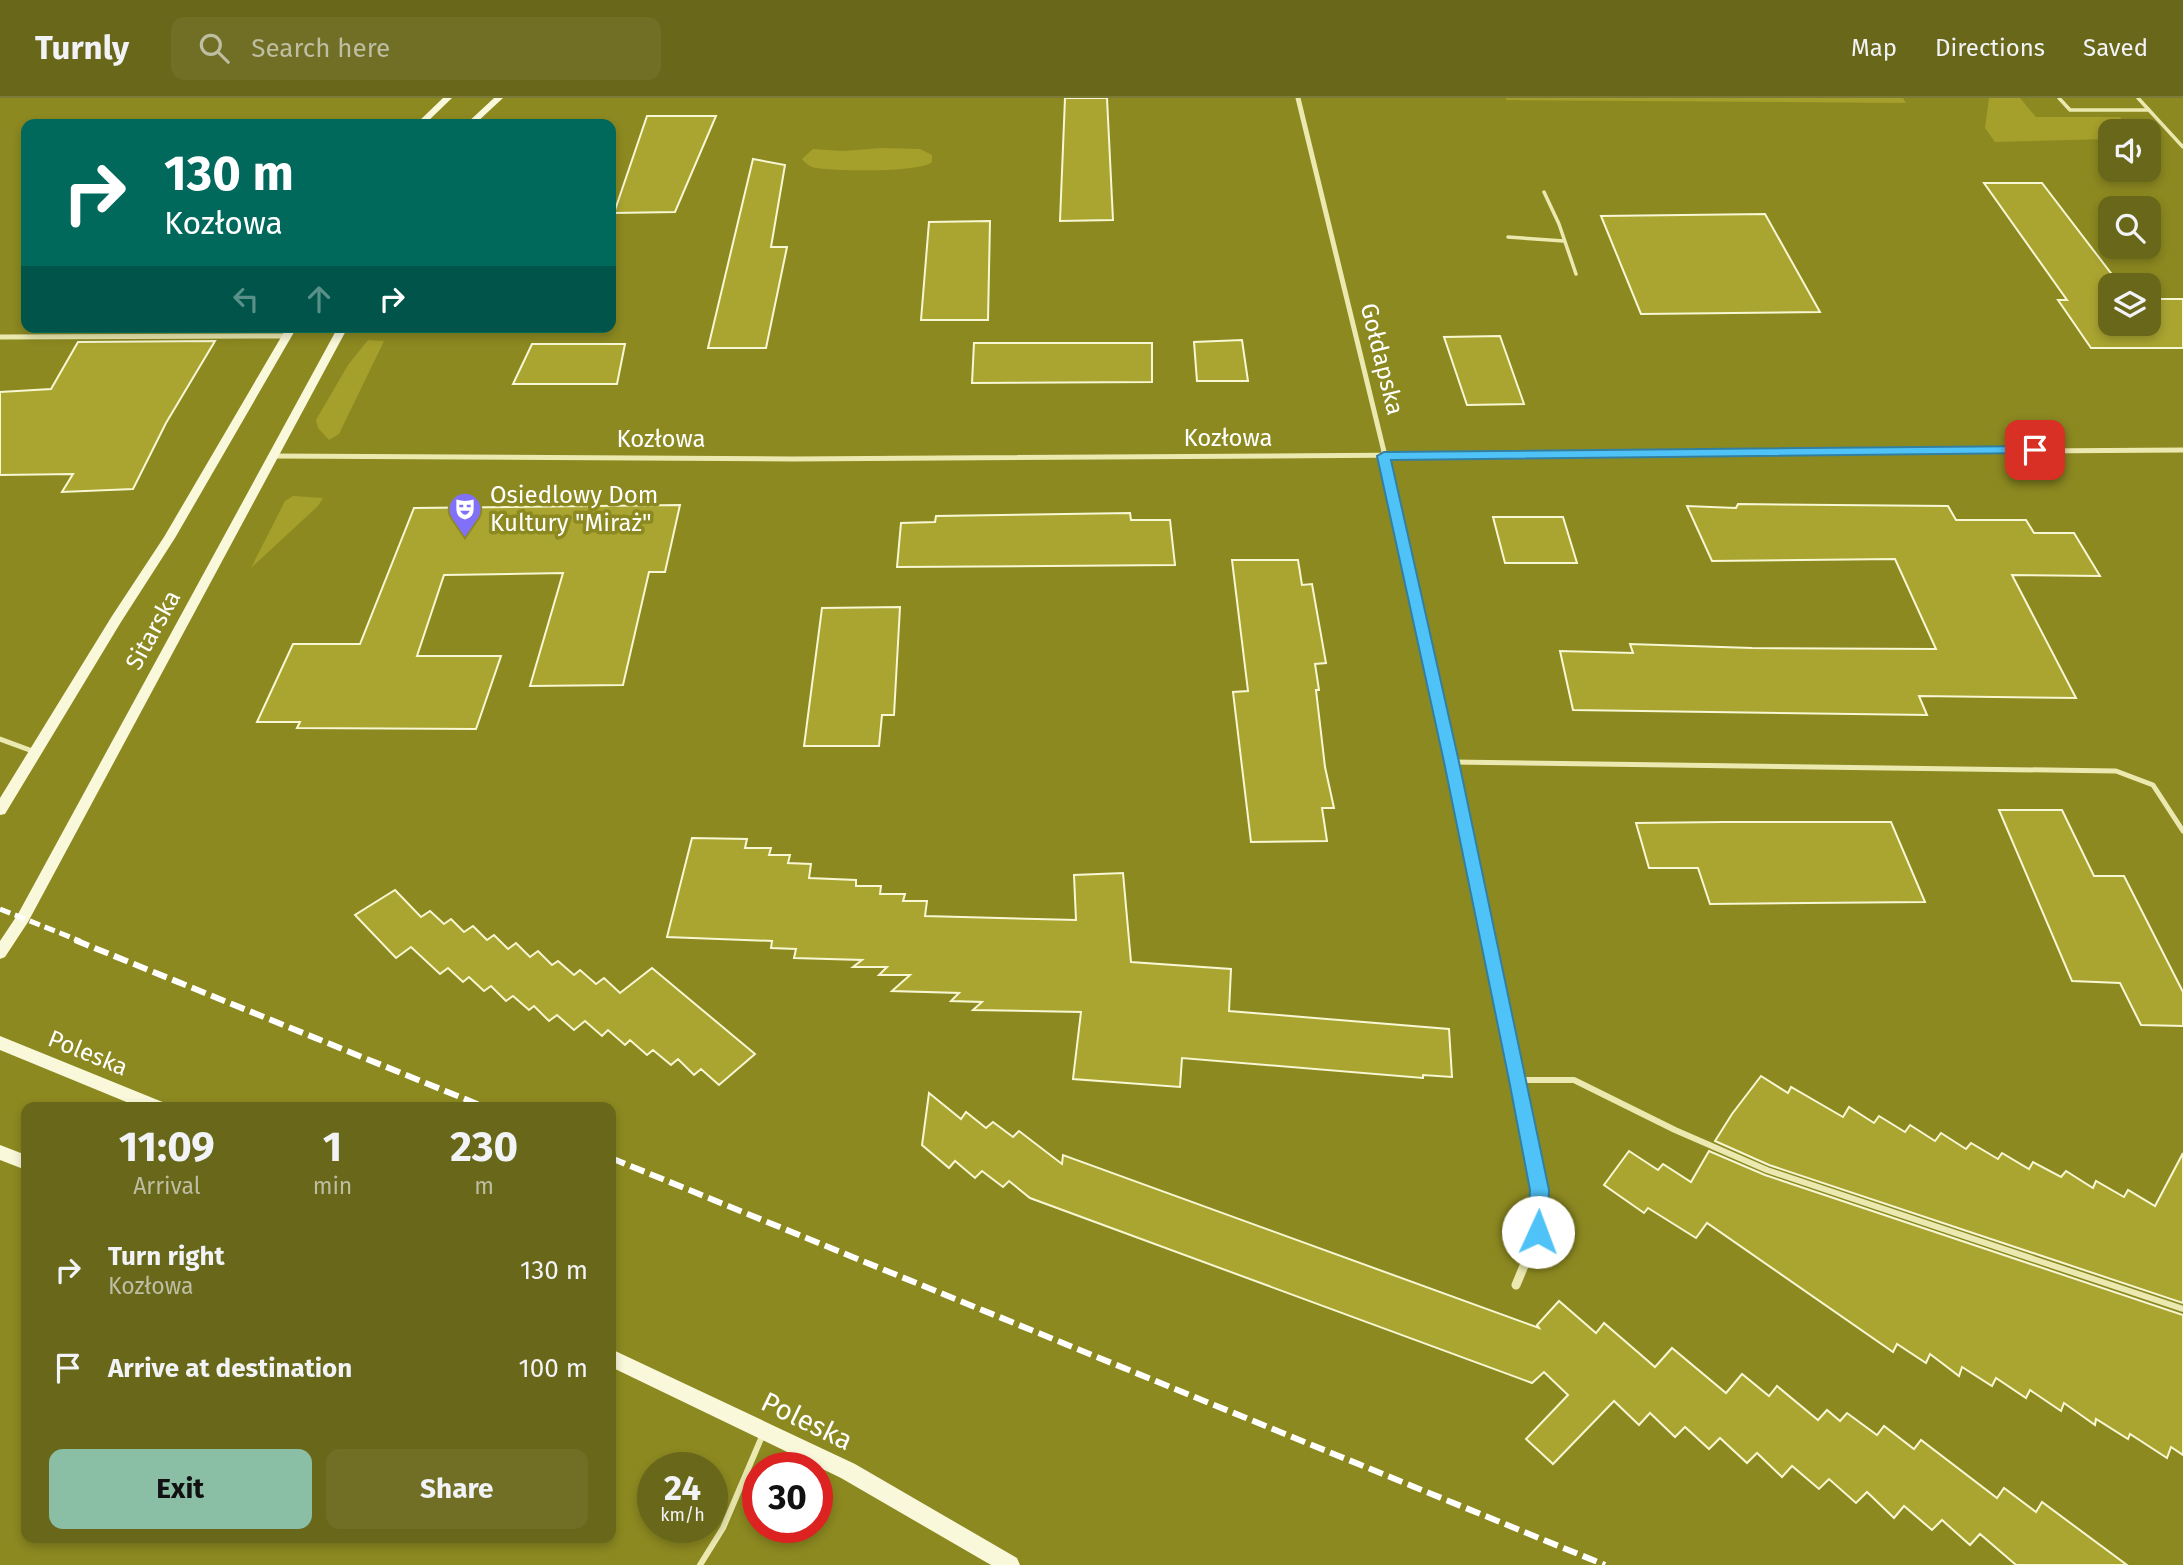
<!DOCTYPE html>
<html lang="en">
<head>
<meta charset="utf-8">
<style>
  :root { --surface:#696719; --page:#716f26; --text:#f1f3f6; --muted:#bdbea2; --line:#7c7b38; --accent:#8abfa5 }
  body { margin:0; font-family:"Fira Sans",sans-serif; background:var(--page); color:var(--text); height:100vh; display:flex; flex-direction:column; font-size:26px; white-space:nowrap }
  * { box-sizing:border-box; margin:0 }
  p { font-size:23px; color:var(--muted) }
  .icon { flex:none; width:38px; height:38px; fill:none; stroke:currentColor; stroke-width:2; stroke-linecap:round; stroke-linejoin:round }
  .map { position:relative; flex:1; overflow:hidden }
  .sheet { position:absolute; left:21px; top:1004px; width:595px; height:441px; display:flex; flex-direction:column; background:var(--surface); border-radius:14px; box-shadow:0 4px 10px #0003 }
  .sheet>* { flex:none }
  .guide { position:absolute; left:21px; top:21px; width:595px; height:214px; border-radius:14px; box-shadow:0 4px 10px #0003; background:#00695c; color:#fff; overflow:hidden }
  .tools { position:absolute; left:2098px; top:21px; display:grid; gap:14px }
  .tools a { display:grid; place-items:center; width:63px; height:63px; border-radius:14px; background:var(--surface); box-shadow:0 4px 10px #0003; font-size:35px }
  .speed { position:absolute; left:637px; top:1354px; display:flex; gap:14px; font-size:35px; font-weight:700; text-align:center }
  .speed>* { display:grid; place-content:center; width:91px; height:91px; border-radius:50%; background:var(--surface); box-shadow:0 4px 10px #0003; line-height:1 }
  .speed small { font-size:18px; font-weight:400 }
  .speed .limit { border:10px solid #d22; background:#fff; color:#111 }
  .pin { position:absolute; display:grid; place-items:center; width:60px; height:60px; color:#fff; margin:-30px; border-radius:14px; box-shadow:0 4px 10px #0006 }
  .me { position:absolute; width:77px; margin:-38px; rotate:2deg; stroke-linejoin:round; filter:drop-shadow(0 0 5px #0008) }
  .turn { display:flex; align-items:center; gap:24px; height:147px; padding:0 28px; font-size:32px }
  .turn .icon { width:91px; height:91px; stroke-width:2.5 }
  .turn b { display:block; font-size:49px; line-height:60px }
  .lanes { display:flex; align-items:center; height:66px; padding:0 28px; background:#0003; justify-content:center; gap:35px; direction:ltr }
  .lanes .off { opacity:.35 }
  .eta { display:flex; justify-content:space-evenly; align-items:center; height:119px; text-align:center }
  .eta b { font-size:42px; font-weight:700; line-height:49px }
  .cta { display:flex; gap:14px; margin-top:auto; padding:14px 28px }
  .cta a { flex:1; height:80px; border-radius:14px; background:var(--accent); color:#111; font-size:28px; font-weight:700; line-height:80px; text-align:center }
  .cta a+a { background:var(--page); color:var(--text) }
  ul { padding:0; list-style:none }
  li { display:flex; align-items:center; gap:21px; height:98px; padding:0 28px }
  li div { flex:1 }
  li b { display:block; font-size:26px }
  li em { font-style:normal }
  header { display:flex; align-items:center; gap:42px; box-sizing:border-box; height:98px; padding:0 35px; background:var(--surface); border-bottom:2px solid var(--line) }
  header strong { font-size:33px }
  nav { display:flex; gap:38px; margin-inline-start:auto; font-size:24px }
  .search { width:490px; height:63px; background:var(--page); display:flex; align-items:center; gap:18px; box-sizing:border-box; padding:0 24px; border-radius:14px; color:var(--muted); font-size:26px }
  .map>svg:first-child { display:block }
</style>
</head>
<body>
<header>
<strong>Turnly</strong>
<div class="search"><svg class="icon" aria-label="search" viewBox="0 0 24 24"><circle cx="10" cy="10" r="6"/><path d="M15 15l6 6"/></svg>Search here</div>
<nav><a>Map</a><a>Directions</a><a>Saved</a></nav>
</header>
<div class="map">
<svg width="2183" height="1467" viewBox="0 0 2183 1467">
  <rect width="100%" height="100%" fill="#8c8921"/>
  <g fill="#a59f2b">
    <path d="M 1506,0 L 1903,0 L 1906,5 L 1506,2 Z"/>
    <path d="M 1989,0 L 2020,0 L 2036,19 L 2120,19 L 2131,33 L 2110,33 L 2110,41 L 1995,44 L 1985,30 Z"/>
    <path d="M 881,50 L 920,51 L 932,57 L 932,64 C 919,75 835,73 816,70 C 810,69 805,65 802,61 L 813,51 L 843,53 Z"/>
    <path d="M 368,242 L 384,243 L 339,336 L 329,342 L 318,330 L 316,322 L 348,267 Z"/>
    <path d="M 293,398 L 323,400 L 318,408 L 251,470 L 285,403 Z"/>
  </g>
  <g fill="#aaa531" stroke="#f8f7d4" stroke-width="2">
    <path d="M 1065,0 L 1107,0 L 1113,122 L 1060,123 Z"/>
    <path d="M 647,18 L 716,18 L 675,114 L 614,115 Z"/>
    <path d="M 753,61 L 785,67 L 771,149 L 787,149 L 766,250 L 708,250 Z"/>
    <path d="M 1984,85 L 2042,85 L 2120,187 L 2110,187 L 2110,226 L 2149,226 L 2149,201 L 2183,201 L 2183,250 L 2091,250 L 2058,202 L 2067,202 Z"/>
    <path d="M 1765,116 L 1820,214 L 1641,216 L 1601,118 Z"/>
    <path d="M 990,123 L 988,222 L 921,222 L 929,124 Z"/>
    <path d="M 87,229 L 224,229 L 221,233 L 85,233 Z"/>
    <path d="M 1500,238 L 1524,306 L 1467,307 L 1444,239 Z"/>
    <path d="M 1242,242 L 1248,283 L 1197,283 L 1194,244 Z"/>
    <path d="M 215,243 L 166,325 L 133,391 L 62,394 L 73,376 L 0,377 L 0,294 L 51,291 L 78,244 Z"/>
    <path d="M 974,245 L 1152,245 L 1152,284 L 972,285 Z"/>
    <path d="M 532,246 L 625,246 L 617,286 L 513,286 Z"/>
    <path d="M 1738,406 L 1948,408 L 1956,422 L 2026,422 L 2034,435 L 2074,435 L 2100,478 L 2012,477 L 2076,600 L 1919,598 L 1927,617 L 1573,612 L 1560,553 L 1633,555 L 1630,546 L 1752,550 L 1936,551 L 1895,461 L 1712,463 L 1687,408 L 1736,410 Z"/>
    <path d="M 680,407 L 665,474 L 649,474 L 623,587 L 530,588 L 563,475 L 444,477 L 417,558 L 501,558 L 476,631 L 297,630 L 300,624 L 257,624 L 293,546 L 360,546 L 414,410 Z"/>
    <path d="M 1130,415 L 1131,422 L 1170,422 L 1175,467 L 897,469 L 901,425 L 935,424 L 936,418 Z"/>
    <path d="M 1493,419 L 1563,419 L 1577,465 L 1505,465 Z"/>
    <path d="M 1232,462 L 1298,462 L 1302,487 L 1312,486 L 1326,565 L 1315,566 L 1319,592 L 1316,592 L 1325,669 L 1334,710 L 1322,710 L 1327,743 L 1251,744 L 1233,594 L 1248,593 Z"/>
    <path d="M 900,509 L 894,617 L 882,617 L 879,648 L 804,648 L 822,510 Z"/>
    <path d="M 1999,712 L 2062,712 L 2094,778 L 2124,778 L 2183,894 L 2183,928 L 2141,927 L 2120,885 L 2072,883 Z"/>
    <path d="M 1724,724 L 1891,724 L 1925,804 L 1710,806 L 1698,770 L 1649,770 L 1636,725 Z"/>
    <path d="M 692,740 L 747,741 L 745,750 L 771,750 L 769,757 L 790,757 L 788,765 L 811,766 L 809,780 L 856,782 L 856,788 L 881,788 L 880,796 L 905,796 L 903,803 L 927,803 L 925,818 L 1076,822 L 1074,777 L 1123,775 L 1131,864 L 1231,871 L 1229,913 L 1449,931 L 1452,979 L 1423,977 L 1423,980 L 1182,960 L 1180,989 L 1073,981 L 1081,914 L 973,912 L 982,904 L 951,903 L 959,895 L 892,893 L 910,877 L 879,877 L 887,869 L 853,869 L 862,862 L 794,860 L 796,851 L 771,850 L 772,843 L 667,839 Z"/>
    <path d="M 395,792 L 421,819 L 430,813 L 444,826 L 451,821 L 464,834 L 473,828 L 487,842 L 494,837 L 508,851 L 516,845 L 530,859 L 538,853 L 552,867 L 558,863 L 574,877 L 580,872 L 596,886 L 604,880 L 620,895 L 652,870 L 755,956 L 719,987 L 701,971 L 694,977 L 678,961 L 671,967 L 653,952 L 647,957 L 630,942 L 625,947 L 608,932 L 602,938 L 585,923 L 574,932 L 557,917 L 549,923 L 534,908 L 529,912 L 513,898 L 506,903 L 491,888 L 484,893 L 469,879 L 463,884 L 448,870 L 440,876 L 411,849 L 396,860 L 355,817 Z"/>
    <path d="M 1761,978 L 1788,995 L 1791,989 L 1843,1019 L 1849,1009 L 1874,1025 L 1879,1018 L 1905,1034 L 1910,1027 L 1935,1043 L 1941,1035 L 1966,1051 L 1971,1045 L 1998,1061 L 2002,1055 L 2029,1071 L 2033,1064 L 2061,1079 L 2066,1073 L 2093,1090 L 2096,1083 L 2124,1099 L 2128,1092 L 2155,1108 L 2183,1055 L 2183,1205 L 1769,1067 L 1715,1043 L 1732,1016 Z"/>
    <path d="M 929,995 L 961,1021 L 966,1014 L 986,1030 L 993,1024 L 1013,1039 L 1019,1033 L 1062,1066 L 1063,1057 L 1539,1230 L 1537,1227 L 1559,1203 L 1596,1235 L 1604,1225 L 1655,1269 L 1672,1250 L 1726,1295 L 1742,1276 L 1769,1298 L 1777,1288 L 1818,1322 L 1827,1312 L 1840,1323 L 1847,1315 L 1877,1337 L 1884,1328 L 1914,1351 L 1921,1342 L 1997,1400 L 2004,1390 L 2036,1414 L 2042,1404 L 2127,1467 L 2016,1467 L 1980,1436 L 1970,1447 L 1942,1422 L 1932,1432 L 1904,1408 L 1894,1420 L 1867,1394 L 1856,1405 L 1829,1381 L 1819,1391 L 1792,1368 L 1782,1379 L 1757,1355 L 1747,1365 L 1720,1340 L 1709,1351 L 1685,1329 L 1675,1339 L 1650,1315 L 1639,1327 L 1614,1303 L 1553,1366 L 1526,1341 L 1568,1297 L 1544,1274 L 1532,1285 L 1030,1100 L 1009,1083 L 1003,1089 L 982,1073 L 975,1080 L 955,1063 L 949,1070 L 922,1047 Z"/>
    <path d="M 1629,1053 L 1658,1072 L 1663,1066 L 1691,1084 L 1709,1053 L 1765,1077 L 2183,1217 L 2183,1357 L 2171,1349 L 2167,1360 L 2130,1336 L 2128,1341 L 2096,1321 L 2095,1327 L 2064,1305 L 2061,1313 L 2030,1292 L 2026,1300 L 1996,1280 L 1992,1288 L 1962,1269 L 1959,1278 L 1930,1256 L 1926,1265 L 1897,1246 L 1893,1254 L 1707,1125 L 1696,1140 L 1648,1110 L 1644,1115 L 1604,1087 Z"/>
  </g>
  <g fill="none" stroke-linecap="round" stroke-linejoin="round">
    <g stroke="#ebe9af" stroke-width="3.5">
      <path d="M 2059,0 L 2070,12 L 2149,12"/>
      <path d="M 2138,0 L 2183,49"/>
      <path d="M 1544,94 L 1559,126 L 1576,176"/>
      <path d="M 1508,139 L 1564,143"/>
    </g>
    <g stroke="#ebe9af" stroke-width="5">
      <path d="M 0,641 L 35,654"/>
      <path d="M 1452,664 L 2116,673 L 2153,687 L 2183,733"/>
    </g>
    <g stroke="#ebe9af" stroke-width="6">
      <path d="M 1518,982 L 1574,982 L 1675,1032 L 1767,1072 L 2183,1211"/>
      <path d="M 700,1467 L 723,1430 L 763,1336"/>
    </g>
    <g stroke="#ebe9af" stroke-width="5">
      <path d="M 1298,0 L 1387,366"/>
      <path d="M 0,239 L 287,238"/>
      <path d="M 273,358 L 793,361 L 2183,352"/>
    </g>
    <path stroke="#ebe9af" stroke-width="6" d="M 1387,364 L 1488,843"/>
    <path stroke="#ebe9af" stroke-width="9" d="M 1488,842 L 1539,1092 L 1538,1134 L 1516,1187"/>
    <g fill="#f9f8db" fill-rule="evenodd">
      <path d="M 443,0 L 452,0 L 425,26 L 416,26 Z"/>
      <path d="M 494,0 L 503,0 L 475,26 L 466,26 Z"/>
      <path d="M 287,229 L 297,229 L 175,440 L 121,524 L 5,716 L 0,717 L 0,700 L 112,518 L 164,439 Z"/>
      <path d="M 338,229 L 348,229 L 28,824 L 5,859 L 0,861 L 0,843 L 18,816 Z"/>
      <path d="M 0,938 L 165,1005 L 167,1010 L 141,1010 L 0,952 Z"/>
      <path d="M 0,1047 L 26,1057 L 26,1072 L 0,1062 Z"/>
      <path d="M 611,1251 L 855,1366 L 1017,1460 L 1020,1467 L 991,1467 L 841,1380 L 611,1269 Z"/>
    </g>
    <path stroke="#fff" stroke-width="5" stroke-dasharray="11 5" stroke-linecap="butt" d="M 0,811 L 80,843"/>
    <g stroke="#fff" stroke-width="6" stroke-dasharray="15 6" stroke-linecap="butt">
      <path d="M 75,842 L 487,1010"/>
      <path d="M 611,1060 L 1605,1467"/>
    </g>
  </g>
  <path fill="#4fc3f7" stroke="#337fa1" stroke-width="2" d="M 2035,348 L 2041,352 L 2039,355 L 1391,362 L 1459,664 L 1549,1092 L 1547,1134 L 1544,1140 L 1538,1143 L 1531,1140 L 1528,1134 L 1530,1092 L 1509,982 L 1444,664 L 1377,358 L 1384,354 Z"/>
  <defs>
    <symbol id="theatre-pin" viewBox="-11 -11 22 30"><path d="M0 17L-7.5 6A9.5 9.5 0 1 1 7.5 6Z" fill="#8171f8" stroke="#8c8921"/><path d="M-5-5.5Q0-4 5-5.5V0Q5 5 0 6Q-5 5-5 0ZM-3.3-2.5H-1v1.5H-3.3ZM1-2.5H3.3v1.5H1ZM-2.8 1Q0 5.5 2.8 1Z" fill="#fff"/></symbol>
  </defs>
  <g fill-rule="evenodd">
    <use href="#theatre-pin" x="446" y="392" width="38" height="52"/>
  </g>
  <g text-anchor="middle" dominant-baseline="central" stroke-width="7" stroke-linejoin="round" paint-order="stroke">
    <g font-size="24" fill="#fff" stroke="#8c8921">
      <text transform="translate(1382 261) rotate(76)">Gołdapska</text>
      <text x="1228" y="340">Kozłowa</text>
      <text x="661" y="341">Kozłowa</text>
      <text transform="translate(153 532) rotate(-61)">Sitarska</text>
      <text transform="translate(88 955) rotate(22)">Poleska</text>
    </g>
    <g font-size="24" fill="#fff" stroke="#8c8921" text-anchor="start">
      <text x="490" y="397">Osiedlowy Dom<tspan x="490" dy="28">Kultury "Miraż"</tspan></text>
    </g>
    <g font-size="28" fill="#fff" stroke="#8c8921">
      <text transform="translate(807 1323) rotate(26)">Poleska</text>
    </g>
  </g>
</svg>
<div class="tools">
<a><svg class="icon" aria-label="sound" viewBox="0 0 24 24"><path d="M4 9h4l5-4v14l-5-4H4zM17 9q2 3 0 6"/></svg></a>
<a><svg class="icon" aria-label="search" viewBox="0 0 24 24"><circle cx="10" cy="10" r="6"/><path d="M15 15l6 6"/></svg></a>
<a><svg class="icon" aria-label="layers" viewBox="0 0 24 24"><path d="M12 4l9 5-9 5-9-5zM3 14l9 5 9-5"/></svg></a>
</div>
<div class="speed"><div>24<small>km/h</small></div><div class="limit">30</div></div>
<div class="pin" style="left:2035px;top:352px;background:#d93025"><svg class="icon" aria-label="arrive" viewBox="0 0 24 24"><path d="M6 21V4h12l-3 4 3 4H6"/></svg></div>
<svg class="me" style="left:1538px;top:1134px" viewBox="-20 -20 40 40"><circle r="19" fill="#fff"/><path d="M0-13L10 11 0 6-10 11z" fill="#4fc3f7"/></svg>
<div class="guide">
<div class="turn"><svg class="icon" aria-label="right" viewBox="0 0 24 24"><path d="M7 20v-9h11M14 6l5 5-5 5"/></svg><div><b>130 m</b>Kozłowa</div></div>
<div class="lanes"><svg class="icon off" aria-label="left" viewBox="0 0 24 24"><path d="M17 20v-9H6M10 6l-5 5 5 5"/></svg><svg class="icon off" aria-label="ahead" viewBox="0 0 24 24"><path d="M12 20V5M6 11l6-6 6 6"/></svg><svg class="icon" aria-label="right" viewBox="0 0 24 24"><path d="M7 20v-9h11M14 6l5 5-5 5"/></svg></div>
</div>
<section class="sheet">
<div class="eta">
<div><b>11:09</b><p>Arrival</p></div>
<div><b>1</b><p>min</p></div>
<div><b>230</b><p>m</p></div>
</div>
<ul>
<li><svg class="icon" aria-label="right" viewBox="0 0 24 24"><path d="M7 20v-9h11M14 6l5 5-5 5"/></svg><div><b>Turn right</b><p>Kozłowa</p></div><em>130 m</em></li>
<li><svg class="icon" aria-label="arrive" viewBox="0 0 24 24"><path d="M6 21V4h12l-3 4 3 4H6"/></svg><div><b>Arrive at destination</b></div><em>100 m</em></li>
</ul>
<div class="cta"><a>Exit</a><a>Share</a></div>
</section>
</div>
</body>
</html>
